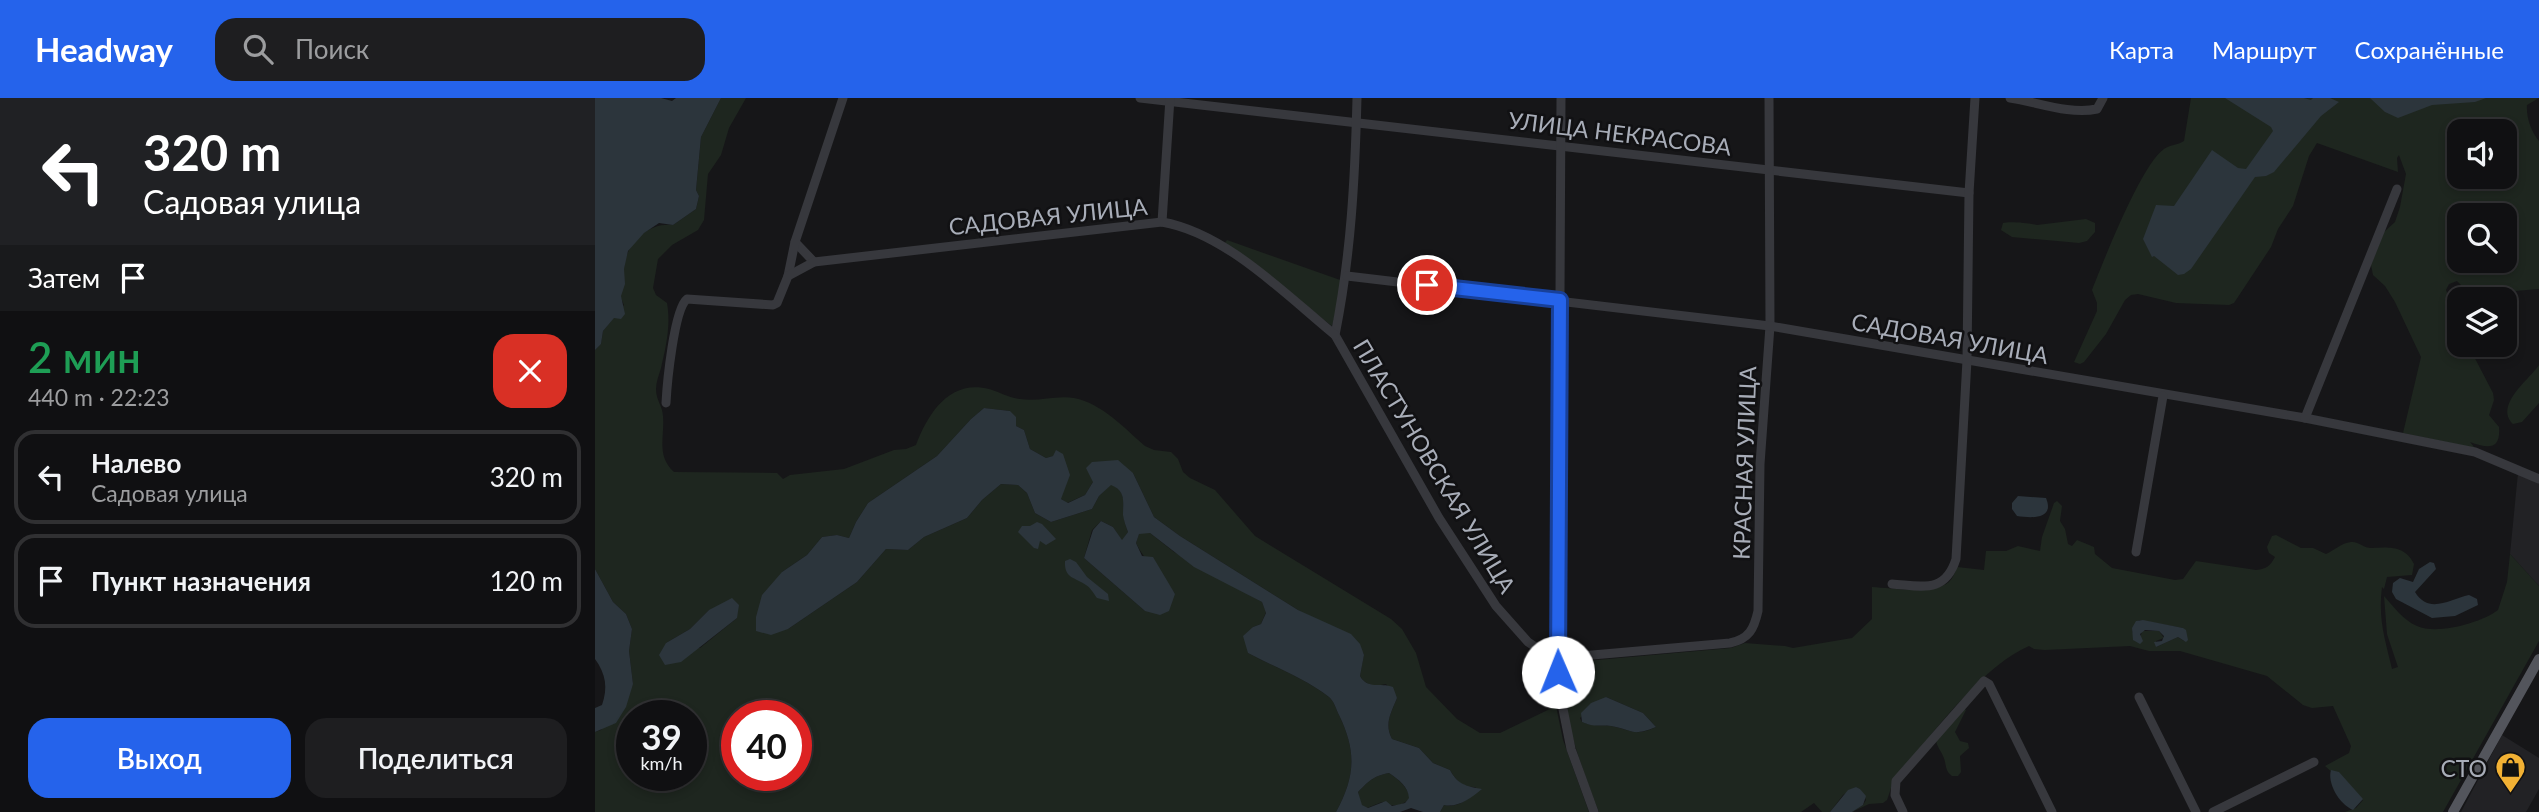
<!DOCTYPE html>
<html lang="ru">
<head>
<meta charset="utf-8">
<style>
  :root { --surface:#101012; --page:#1e1e20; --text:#f1f3f6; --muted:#9c9d9f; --line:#303032; --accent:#2563eb }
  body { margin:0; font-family:Lato,sans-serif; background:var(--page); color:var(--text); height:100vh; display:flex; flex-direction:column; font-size:26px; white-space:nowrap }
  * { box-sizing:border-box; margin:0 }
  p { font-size:23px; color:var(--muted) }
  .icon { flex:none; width:38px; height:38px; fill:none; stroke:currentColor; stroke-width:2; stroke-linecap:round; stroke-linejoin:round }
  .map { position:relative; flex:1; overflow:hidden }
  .sheet { display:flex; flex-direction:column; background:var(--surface); width:595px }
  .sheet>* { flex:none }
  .top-card { background:#202124; color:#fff; overflow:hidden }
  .buttons { position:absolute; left:1852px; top:21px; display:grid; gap:14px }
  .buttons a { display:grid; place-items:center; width:70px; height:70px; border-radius:14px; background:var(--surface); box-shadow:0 4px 10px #0003,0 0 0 2px var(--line); font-size:35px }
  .speed { position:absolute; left:21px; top:602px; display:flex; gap:14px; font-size:35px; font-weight:700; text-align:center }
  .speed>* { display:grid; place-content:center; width:91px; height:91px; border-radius:50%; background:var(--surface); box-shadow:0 4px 10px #0003,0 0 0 2px var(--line); line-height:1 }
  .speed small { font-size:18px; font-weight:400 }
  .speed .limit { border:10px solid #d22; background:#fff; color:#111 }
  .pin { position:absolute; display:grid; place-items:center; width:60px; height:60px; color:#fff; margin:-30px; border:4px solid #fff; border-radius:50%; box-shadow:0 2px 7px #0007 }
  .me { position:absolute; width:77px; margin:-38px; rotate:359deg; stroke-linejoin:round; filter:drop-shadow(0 0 5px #0008) }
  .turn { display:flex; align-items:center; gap:24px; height:147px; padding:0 28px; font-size:32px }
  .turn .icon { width:91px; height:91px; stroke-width:2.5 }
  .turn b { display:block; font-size:49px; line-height:60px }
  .then { display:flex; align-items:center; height:66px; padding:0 28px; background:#0003; gap:14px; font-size:26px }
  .round { display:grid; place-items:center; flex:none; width:74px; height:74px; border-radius:21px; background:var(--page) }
  .overview { display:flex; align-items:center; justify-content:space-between; height:119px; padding:0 28px }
  h1 { font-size:42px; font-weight:600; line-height:52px; color:#1e9e55 }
  .primary-button { display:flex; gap:14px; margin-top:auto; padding:14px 28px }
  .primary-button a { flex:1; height:80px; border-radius:21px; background:var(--accent); color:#fff; font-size:28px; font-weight:600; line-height:80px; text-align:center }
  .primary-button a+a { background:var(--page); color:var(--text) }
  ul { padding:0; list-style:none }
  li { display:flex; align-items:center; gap:21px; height:94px; margin:0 14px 10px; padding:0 14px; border:4px solid var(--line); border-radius:21px }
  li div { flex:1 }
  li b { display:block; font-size:26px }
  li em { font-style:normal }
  header { display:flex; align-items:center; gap:42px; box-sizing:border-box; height:98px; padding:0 35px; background:var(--accent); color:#fff }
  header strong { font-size:33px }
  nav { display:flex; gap:38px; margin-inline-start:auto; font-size:24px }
  .search { width:490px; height:63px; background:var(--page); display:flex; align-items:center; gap:18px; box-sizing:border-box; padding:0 24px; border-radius:21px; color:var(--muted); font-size:26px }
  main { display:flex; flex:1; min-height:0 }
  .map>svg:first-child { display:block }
</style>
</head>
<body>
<header>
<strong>Headway</strong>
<div class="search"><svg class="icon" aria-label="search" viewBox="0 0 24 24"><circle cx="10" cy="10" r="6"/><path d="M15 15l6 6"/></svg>Поиск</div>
<nav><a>Карта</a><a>Маршрут</a><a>Сохранённые</a></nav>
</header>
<main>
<section class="sheet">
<div class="top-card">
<div class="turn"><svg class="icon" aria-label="left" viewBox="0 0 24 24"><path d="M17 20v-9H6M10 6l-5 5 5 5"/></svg><div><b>320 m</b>Садовая улица</div></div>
<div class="then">Затем<svg class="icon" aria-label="arrive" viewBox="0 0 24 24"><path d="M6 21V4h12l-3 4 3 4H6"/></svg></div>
</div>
<div class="overview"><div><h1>2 мин</h1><p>440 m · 22:23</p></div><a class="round" style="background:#d93025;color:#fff"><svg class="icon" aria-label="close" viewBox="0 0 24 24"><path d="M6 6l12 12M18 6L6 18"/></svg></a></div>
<ul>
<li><svg class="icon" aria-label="left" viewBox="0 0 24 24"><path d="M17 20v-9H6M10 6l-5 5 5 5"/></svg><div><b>Налево</b><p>Садовая улица</p></div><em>320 m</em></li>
<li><svg class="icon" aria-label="arrive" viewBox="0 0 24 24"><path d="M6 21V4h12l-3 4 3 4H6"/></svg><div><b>Пункт назначения</b></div><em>120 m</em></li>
</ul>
<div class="primary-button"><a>Выход</a><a>Поделиться</a></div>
</section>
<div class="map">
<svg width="1944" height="714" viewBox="0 0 1944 714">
  <rect width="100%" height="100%" fill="#161618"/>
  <g fill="#222225">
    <path d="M 1923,375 L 1944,385 L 1944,488 L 1915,456 Z"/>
    <path d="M 1907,637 L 1944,660 L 1944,691 L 1931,714 L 1866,714 Z"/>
  </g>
  <g fill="#1e261f" fill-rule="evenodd">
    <path d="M 126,0 L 151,0 L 134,30 L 126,57 L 113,76 L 109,122 L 103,132 L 77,147 L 63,161 L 58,190 L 61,197 L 72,205 C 76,227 71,249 66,270 C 64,277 61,284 61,291 C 61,300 65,305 67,312 C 72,334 59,356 79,374 L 182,375 L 188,381 L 195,377 L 249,371 L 299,352 L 311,351 L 321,347 C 333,315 355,281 394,291 C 405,294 414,300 425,301 C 443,304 461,297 479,300 C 508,306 529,330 550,348 L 559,352 L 576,354 L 583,361 L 588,374 L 595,380 L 620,392 L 660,438 L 796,521 L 807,531 L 821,555 L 831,589 L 862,621 L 885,635 L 905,635 L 961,608 L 968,642 L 994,714 L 845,714 L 849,707 C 863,710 875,702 881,689 C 868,690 861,683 855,672 L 838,665 L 824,650 L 797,641 C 789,626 796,615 802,600 L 791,586 C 779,588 772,589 765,578 L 769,556 L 728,525 L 703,512 L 585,438 L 559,419 L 538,375 L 498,384 L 490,397 L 472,405 L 465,400 L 469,389 L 458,358 L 451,360 L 435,351 L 429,332 L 421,328 L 415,313 L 389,310 L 376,321 L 342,358 L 273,405 L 261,424 L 254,440 L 242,437 L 227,439 L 212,457 L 187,474 L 193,531 L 262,484 L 291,451 L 313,452 L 329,439 L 372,420 L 387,402 L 406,386 L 423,387 L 432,395 L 440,415 L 456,424 L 497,411 L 504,398 L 516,386 C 531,393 528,403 529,417 C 529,423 531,429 533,434 L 527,443 L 518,429 L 506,423 L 497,432 L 489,460 L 550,513 L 580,496 C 568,478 550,464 541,445 L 544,435 L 555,435 L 579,454 L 667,504 L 671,514 L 666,526 L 658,529 L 653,555 C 679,569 710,580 734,599 C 739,603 741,611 744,617 C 762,654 760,679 741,714 L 0,714 L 0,634 L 6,632 L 38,586 L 34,553 L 37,531 L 31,516 L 18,504 L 0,471 L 0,252 L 6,246 L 8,233 L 29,207 L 25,198 C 30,187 28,181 29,170 C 31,145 53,124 78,127 L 101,111 L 104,98 L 101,92 L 106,39 ZM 114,512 L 142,520 L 105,550 L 71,545 L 95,531 ZM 37,618 L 96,618 L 96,677 L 37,677 ZM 142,618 L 201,618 L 201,677 L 142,677 Z"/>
    <path d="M 1596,0 L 1944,0 L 1932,7 C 1931,19 1936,34 1944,43 L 1944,191 L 1920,193 L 1905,201 L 1871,201 L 1869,190 L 1862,183 L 1854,186 L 1851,192 L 1864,228 L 1864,247 L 1873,247 L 1898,295 L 1899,302 L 1894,317 L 1904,329 C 1906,353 1892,350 1875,344 L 1880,350 L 1808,335 L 1826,259 L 1800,204 L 1790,188 L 1778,177 L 1776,167 L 1789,134 L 1800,124 L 1805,109 L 1811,76 L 1804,57 L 1802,60 L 1803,74 L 1722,45 L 1714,58 L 1698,108 L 1683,131 L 1676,149 L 1639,205 L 1634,207 L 1581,205 L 1543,196 L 1536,197 L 1530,202 L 1511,236 L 1489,264 L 1485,266 L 1479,264 L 1502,213 L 1502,205 L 1497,192 C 1508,164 1546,67 1569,51 C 1574,47 1583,47 1589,43 ZM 1864,33 L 1909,33 L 1909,79 L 1864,79 ZM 1864,117 L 1909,117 L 1909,163 L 1864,163 Z"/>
    <path d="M 1491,121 L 1500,125 L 1500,134 L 1492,143 L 1484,145 L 1417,139 L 1406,132 L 1408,125 C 1414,123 1435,125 1442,127 Z"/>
    <path d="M 632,142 L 748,183 L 737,228 L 629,146 Z"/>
    <path d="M 1944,267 L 1944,305 L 1927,324 L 1918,326 C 1899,307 1934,282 1944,267 Z"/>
    <path d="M 1462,403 L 1467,408 L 1465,423 L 1470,431 L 1473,446 L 1477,448 L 1482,442 L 1499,449 L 1500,456 L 1517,470 L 1580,482 L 1588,481 L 1601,463 L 1661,472 C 1672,471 1675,468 1680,459 L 1674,455 L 1672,449 L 1677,438 L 1681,437 L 1706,450 L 1718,450 L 1731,456 C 1740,452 1746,445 1756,444 C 1763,443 1769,450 1776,450 C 1793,449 1810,447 1819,466 L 1817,477 L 1792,479 L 1789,491 L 1787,489 C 1783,522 1790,541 1797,571 L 1803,569 L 1792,536 L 1789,498 C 1798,508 1809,523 1822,528 C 1842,537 1886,525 1903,512 L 1912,484 L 1915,456 L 1944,488 L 1944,543 L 1848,714 L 1750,714 L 1761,710 L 1768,702 L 1730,668 L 1754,655 L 1756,648 L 1738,608 L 1717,610 L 1708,607 L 1672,578 L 1585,553 L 1554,553 L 1535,548 L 1450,552 L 1439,551 L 1434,548 C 1385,569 1335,640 1299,681 L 1292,702 L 1288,705 L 1274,706 L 1257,714 L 1268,707 L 1271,702 L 1265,691 L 1261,689 L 1248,697 L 1235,714 L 1227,714 L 1219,705 L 1206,714 L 1004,714 C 991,682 959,597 968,565 L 1136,550 L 1150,545 L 1190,548 L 1198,550 L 1257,540 L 1277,521 L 1277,489 C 1296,490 1339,497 1354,484 C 1358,480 1360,474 1362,469 L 1389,472 L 1391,453 L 1411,453 L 1423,448 L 1445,453 L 1447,439 L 1459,405 ZM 1544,522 L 1588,530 L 1589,543 L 1583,539 L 1561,549 L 1561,543 L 1569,540 L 1564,533 L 1547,533 L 1545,541 L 1537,534 ZM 1011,599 L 1048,615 L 1061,629 C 1039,639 1037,632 1016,628 C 1004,626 999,629 987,624 L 985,620 Z"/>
    <path d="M 1368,610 L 1371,612 L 1360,634 L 1365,643 L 1373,645 L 1374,650 L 1365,658 L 1366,674 L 1363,678 L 1357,678 C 1349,672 1352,666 1348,658 C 1345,651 1342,649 1341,642 Z"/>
    <path d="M 794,675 C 804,682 812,688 815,700 C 807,709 797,709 787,704 L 772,710 L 766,707 L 763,694 C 774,683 778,678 794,675 Z"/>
  </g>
  <g fill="#2c353c" fill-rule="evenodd">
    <path d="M 0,0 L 66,0 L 77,3 L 81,0 L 126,0 L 106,39 L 101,92 L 104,98 L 101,111 L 78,127 L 64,125 L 49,135 L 33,153 L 29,171 L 30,186 L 26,198 L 30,216 L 26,221 L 19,220 L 8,233 L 6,246 L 0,252 Z"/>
    <path d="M 1630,0 L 1709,0 L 1716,2 L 1718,0 L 1735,0 L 1744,4 L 1726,18 L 1679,74 L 1671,78 L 1660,79 L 1596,171 L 1589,176 L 1583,177 L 1559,158 L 1557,159 L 1548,141 L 1561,107 L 1579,108 L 1617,52 L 1643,70 L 1651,71 L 1678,33 L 1676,29 Z"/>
    <path d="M 1775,0 L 1891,0 L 1880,4 L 1837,7 L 1803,20 L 1790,14 Z"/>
    <path d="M 389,310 L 415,313 L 421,319 L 421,328 L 429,332 L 435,351 L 451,360 L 458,358 L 461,352 L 468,356 L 475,377 L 466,401 L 473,405 L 490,397 L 498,384 L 491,370 L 497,364 L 523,362 L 538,375 L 559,419 L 585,438 L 703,512 L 756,536 L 765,546 L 769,557 L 765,578 C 773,592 785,584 798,589 L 802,600 C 796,615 789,626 797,641 L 824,650 L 838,665 L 855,672 C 863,687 871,688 887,691 C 876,700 863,710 849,707 L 845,714 L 828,714 L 816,710 L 805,714 L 741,714 C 760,679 762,654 744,617 C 741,611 739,603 734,599 C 710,580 679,569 653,555 L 648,538 L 658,529 L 666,526 L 671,515 L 667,504 L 599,469 L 555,435 L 544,436 L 541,445 L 547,458 L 558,459 L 580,496 L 574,513 L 565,517 L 550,513 L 489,460 L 498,432 L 506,423 L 518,429 L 527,442 L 533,434 C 531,429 529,423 528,417 C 528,403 531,393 516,387 L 504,398 L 497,411 L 456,424 L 440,415 L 432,395 L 423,387 L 406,386 L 387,402 L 372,420 L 329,439 L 313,452 L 291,451 L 262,484 L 193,531 L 176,537 L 161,533 L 161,519 L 167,497 L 187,474 L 212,457 L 227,439 L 242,437 L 254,440 L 261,424 L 273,405 L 342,358 L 376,321 ZM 794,675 C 804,682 813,688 814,700 L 810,705 L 797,708 L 791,703 L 773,710 L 767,707 L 763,694 C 774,683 778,678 794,675 Z"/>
    <path d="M 1423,398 L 1451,400 C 1460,422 1436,420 1422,418 L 1417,411 L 1417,405 Z"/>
    <path d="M 442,424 L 447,426 L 461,441 L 451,447 L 445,443 L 443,451 L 439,450 L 423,434 L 427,428 L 435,428 Z"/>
    <path d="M 475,461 L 481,464 L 492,479 L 513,496 L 514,503 L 502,500 C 499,496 496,490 491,487 C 479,479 469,480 470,463 Z"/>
    <path d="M 1835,464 L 1839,465 L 1841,471 L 1820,494 C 1834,517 1855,501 1874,497 L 1882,501 L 1883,507 L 1860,518 L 1837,520 L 1801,501 L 1797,494 L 1798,485 L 1805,480 L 1818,484 L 1824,471 Z"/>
    <path d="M 0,471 L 18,504 L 31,516 L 37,531 L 34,553 L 38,586 L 31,609 L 21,625 L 0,634 L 0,610 L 7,607 C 13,590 11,576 0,561 Z"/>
    <path d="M 137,500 L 144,507 L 142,520 L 86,564 L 70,567 L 64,557 L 71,545 L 95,531 L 114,512 Z"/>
    <path d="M 1548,522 L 1588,530 L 1591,532 L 1593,542 L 1591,544 L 1583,539 L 1561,549 L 1559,544 L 1567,543 L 1569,538 L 1564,533 L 1550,532 L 1545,536 L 1548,543 L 1545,546 L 1538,542 L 1537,530 L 1541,523 Z"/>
    <path d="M 1011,599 L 1048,615 L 1061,629 C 1036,639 1039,632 1016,628 C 1004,626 1001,630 987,624 L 986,615 L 996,605 Z"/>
    <path d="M 1736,672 L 1744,674 L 1768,701 L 1758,712 C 1744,706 1732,685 1736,672 Z"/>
    <path d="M 1261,689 L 1265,691 L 1271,698 L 1268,707 L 1257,714 L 1235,714 L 1253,692 Z"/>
  </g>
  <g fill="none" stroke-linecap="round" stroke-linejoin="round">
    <g stroke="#37383d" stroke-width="9">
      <path d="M 545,0 L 1374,95"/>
      <path d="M 762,0 C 760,80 756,158 740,237 L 844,420 L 901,508 L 933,544 L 951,556 L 963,560 L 1135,545 C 1154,541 1159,531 1163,513 L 1165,366 L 1175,228 L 1174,0"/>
      <path d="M 966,0 L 963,586 L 976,651 L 999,714"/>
      <path d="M 1415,0 C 1442,4 1475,17 1502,11 L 1508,0"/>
      <path d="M 567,124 L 575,0"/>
      <path d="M 200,144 L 219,164"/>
      <path d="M 193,178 L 200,144 L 248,0"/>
      <path d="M 752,178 L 1175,228 L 1710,320 L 1880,354 L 1944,381"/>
      <path d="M 71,305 C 72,286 79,211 92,201 L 178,207 L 182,205 L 193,178 L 219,164 L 567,124 C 631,135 691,197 740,237"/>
      <path d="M 1710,320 L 1802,91"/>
      <path d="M 1541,454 L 1568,298"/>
      <path d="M 1297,486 C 1327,488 1350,496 1361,461 L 1372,262 L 1374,95 L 1380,0"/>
      <path d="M 1544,599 L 1601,714"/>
      <path d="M 1308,714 L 1300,697 L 1301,683 L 1389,583 L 1394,586 L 1457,714"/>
      <path d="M 1618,714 L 1719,664"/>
    </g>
    <path stroke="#53555c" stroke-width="10" d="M 1858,714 L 1944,561"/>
  </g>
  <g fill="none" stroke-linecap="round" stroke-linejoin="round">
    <defs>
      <path id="route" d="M 832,187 L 965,202 L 963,574"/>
    </defs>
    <use href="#route" stroke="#184099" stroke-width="18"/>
    <use href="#route" stroke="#2563eb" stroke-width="12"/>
  </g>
  <defs>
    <symbol id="shop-pin" viewBox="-11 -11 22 30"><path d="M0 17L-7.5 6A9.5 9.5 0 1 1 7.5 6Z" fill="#f2b134" stroke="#111113"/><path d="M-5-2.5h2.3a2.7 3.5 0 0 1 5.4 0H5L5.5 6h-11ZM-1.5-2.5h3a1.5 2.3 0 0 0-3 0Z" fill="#111"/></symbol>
  </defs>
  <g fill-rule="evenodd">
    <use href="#shop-pin" x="1898" y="652" width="35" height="47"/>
  </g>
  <g text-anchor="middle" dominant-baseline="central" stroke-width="5" stroke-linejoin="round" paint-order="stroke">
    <g font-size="23" fill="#a8adb8" stroke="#111113">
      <text transform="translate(1025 35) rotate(7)">УЛИЦА НЕКРАСОВА</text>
      <text transform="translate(453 118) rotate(-6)">САДОВАЯ УЛИЦА</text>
      <text transform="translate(1355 240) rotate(10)">САДОВАЯ УЛИЦА</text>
      <text transform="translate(1149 365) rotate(-88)">КРАСНАЯ УЛИЦА</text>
      <text transform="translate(840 368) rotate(59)">ПЛАСТУНОВСКАЯ УЛИЦА</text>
    </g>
    <g font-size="23" fill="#a8adb8" stroke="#111113" text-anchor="end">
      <text x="1892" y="670">СТО</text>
    </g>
  </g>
</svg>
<div class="buttons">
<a><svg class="icon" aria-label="sound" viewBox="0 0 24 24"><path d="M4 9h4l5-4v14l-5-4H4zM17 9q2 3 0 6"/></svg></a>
<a><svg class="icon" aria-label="search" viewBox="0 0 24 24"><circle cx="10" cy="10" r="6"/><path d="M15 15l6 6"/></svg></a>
<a><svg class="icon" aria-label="layers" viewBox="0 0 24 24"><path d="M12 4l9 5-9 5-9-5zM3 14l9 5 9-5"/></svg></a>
</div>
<div class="speed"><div>39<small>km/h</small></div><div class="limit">40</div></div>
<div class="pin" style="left:832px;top:187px;background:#d93025"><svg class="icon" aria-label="arrive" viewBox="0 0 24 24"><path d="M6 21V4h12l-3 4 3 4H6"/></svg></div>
<svg class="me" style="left:963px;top:574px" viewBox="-20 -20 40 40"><circle r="19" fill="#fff"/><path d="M0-13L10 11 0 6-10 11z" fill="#2563eb"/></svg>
</div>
</main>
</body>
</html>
